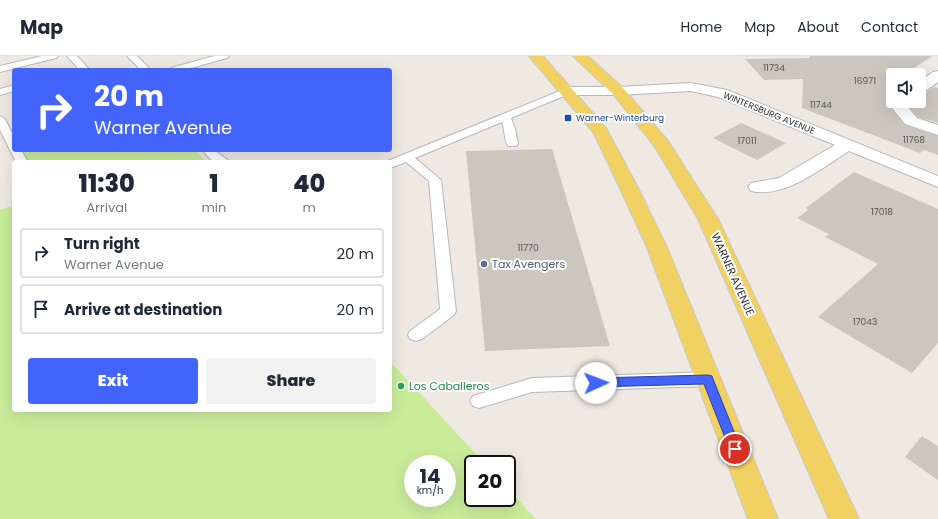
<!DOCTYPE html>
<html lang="en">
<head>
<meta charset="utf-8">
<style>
  :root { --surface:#fff; --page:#f2f2f3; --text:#1f2937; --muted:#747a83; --line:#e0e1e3; --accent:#4264fb }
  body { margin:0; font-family:Poppins,sans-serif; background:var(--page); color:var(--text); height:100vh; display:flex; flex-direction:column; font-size:15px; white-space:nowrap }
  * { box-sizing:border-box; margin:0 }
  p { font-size:13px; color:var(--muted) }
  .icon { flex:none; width:22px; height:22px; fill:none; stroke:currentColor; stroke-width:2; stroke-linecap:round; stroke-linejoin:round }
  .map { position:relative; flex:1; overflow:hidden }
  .sheet { position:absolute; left:12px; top:104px; width:380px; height:252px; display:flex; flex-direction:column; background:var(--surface); border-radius:4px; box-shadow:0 4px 16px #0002 }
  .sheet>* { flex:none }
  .hud { position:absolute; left:12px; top:12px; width:380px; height:84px; border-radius:4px; box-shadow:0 4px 16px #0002; background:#4264fb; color:#fff; overflow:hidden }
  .controls { position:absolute; left:886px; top:12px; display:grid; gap:8px }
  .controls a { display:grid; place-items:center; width:40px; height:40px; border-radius:4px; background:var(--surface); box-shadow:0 4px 16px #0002; font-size:20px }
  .speed { position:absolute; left:404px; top:399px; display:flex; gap:8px; font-size:20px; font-weight:700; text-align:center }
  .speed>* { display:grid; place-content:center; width:52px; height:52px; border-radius:50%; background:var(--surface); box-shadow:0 4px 16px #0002; line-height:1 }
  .speed small { font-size:10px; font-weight:400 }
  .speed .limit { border:2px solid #111; border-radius:6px; background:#fff; color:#111 }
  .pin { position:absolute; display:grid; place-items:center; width:34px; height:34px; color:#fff; margin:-17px; border:2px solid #fff; border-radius:50%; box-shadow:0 1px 4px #0007 }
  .me { position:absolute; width:44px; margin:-22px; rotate:88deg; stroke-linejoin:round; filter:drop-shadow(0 0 3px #0008) }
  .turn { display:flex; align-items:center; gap:14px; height:84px; padding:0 16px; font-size:18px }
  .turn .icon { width:52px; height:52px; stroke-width:2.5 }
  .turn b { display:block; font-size:28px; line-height:34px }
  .eta { display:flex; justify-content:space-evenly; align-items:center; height:68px; text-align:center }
  .eta b { font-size:24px; font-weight:800; line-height:28px }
  .action { display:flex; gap:8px; margin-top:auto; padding:8px 16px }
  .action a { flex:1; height:46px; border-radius:4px; background:var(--accent); color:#fff; font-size:16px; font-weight:800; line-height:46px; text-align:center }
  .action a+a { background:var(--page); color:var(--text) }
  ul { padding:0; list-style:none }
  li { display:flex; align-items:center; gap:12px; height:50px; margin:0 8px 6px; padding:0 8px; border:2px solid var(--line); border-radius:4px }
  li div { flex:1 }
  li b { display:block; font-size:15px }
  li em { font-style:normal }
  header { display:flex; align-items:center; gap:24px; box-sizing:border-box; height:56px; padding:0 20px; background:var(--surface); border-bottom:1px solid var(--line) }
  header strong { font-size:19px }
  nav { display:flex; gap:22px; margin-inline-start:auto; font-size:14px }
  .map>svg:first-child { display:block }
</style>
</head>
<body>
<header>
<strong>Map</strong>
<nav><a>Home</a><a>Map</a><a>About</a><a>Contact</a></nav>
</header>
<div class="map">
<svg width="938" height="463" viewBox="0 0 938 463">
  <rect width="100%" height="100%" fill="#efe9e1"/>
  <g fill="#c9ec9a" fill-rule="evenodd">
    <path d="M 19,94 L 195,94 L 206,106 L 26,106 Z"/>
    <path d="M 14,149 L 14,354 L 390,354 L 390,305 L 485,408 L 473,408 L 473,442 L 507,442 L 507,432 L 536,463 L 0,463 L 0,154 ZM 413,408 L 447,408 L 447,442 L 413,442 Z"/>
  </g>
  <g fill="#cbc7bf">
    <path d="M 810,0 L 933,0 L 902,19 L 893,19 L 893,43 L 888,48 L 905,69 L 938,80 L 938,99 L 924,94 L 920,97 L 802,52 L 803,23 L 764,24 L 745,3 L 810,2 Z"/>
    <path d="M 934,31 L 938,32 L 938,67 L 918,61 L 908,49 L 909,45 L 919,45 L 919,38 L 925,37 Z"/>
    <path d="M 741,67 L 786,87 L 757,104 L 713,82 Z"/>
    <path d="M 552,93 L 610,290 L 485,295 L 466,95 Z"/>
    <path d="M 854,116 L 938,153 L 938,287 L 912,317 L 818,261 L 878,208 L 825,181 L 829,178 L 797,162 L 808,154 L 806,152 Z"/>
    <path d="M 922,380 L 938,390 L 938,424 L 905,401 Z"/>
  </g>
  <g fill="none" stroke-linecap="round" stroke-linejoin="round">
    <defs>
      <g id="service">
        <path d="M 42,0 L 58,0 L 56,2 L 0,16 L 0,10 Z"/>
        <path d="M 67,0 L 77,0 L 88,12 L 86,14 L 75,14 L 77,11 Z"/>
        <path d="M 127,0 L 137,0 L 151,14 L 141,14 Z"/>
        <path d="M 214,0 L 229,0 L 227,2 L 184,14 L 169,14 L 171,12 Z"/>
        <path d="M 14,29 L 14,35 L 0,39 L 0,33 Z"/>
        <path d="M 567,32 L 571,33 L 572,35 L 571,37 L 511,62 L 515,73 L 518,88 L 516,90 L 508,90 C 504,83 505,74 502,66 L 415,102 L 441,124 L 456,255 L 454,259 L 422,283 L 416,285 L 410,283 L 408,279 L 410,275 L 440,253 L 429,125 L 406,106 L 390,112 L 390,106 L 385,106 Z"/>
        <path d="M 0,60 L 5,63 L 14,81 L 14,94 L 21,94 L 28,106 L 16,106 L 0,74 Z"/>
        <path d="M 202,94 L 215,94 C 218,98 228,103 230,106 L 213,106 Z"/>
        <path d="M 708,316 L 714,318 L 717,323 L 714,328 L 708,330 L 532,336 L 479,352 L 473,350 L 470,345 L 473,340 L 532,322 Z"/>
      </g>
      <g id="minor">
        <path d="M 938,15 L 938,26 L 924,36 L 919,37 L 919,26 L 933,16 Z"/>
        <path d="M 691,27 L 727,34 L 938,120 L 938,131 L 849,95 C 822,112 784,143 751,135 L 748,131 L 751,127 L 779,122 L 835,89 L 718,41 L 691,35 L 618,39 L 567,39 L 562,38 L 560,35 L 562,32 L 567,31 L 618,31 Z"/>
        <path d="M 893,44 L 908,45 L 906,49 L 917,62 L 938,69 L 938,79 L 905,68 L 889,48 Z"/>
      </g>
      <g id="primary">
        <path d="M 529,0 L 543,0 L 606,72 L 636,128 L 666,189 L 778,463 L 748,463 L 646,189 L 618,128 L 593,76 Z"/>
        <path d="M 573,0 L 588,0 L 623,32 L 668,85 L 718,163 L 859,463 L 829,463 L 698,163 L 655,91 L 613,38 Z"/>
      </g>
    </defs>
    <use href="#service" stroke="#b4b7c1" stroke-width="2"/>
    <use href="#minor" stroke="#b4b7c1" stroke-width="2"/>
    <use href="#primary" stroke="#c9c9c9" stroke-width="2"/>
    <use href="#service" fill="#fff" fill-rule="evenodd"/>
    <use href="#minor" fill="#fff" fill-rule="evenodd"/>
    <use href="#primary" fill="#f2d163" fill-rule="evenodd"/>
  </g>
  <path fill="#4264fb" stroke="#2b41a3" d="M 708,319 L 712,320 L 713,323 L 741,393 L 739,397 L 735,398 L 731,397 L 704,328 L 596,331 L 592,330 L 591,327 L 592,324 L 596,322 Z"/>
  <rect fill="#1a4fb4" stroke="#fff" stroke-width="1.5" x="564" y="58" width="8" height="8" rx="2"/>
  <circle fill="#5c6f8a" stroke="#fff" stroke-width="1.5" cx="484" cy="208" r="4"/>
  <circle fill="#2e9e5b" stroke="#fff" stroke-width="1.5" cx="401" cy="330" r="4"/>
  <g text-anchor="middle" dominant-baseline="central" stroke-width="4" stroke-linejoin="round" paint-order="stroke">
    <g font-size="9" fill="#555452">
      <text x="774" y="12">11734</text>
      <text x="865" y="25">16971</text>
      <text x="821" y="49">11744</text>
      <text x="914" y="84">11768</text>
      <text x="747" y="85">17011</text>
      <text x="882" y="156">17018</text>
      <text x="528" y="192">11770</text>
      <text x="865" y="266">17043</text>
    </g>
    <g font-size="9" fill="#2e2e2e" stroke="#fff">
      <text transform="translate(769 57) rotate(22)">WINTERSBURG AVENUE</text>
    </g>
    <g font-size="9" fill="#164399" stroke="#fff" text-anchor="start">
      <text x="576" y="62">Warner-Winterburg</text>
    </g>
    <g font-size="11" fill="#4e5e75" stroke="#fff" text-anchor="start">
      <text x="492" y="208">Tax Avengers</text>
    </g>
    <g font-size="11" fill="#2e2e2e" stroke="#fff">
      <text transform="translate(733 218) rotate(66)">WARNER AVENUE</text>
    </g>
    <g font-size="11" fill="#27864d" stroke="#fff" text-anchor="start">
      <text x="409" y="330">Los Caballeros</text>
    </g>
  </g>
</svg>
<div class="controls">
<a><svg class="icon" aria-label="sound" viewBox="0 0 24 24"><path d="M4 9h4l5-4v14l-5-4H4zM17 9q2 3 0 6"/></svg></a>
</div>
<div class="speed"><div>14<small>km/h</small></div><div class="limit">20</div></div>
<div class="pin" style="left:735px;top:393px;background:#d93025"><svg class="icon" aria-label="arrive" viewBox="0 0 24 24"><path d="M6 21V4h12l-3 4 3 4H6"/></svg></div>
<svg class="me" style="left:596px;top:327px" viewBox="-20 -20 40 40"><circle r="19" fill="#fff"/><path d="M0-13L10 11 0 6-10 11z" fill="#4264fb"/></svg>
<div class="hud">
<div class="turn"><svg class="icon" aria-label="right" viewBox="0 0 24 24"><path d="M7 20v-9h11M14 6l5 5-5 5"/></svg><div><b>20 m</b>Warner Avenue</div></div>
</div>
<section class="sheet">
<div class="eta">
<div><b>11:30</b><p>Arrival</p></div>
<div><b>1</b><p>min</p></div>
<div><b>40</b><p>m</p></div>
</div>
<ul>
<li><svg class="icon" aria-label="right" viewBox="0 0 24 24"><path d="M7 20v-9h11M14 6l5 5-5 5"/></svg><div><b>Turn right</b><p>Warner Avenue</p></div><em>20 m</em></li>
<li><svg class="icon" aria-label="arrive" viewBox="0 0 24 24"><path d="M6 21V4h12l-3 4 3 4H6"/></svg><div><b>Arrive at destination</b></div><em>20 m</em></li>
</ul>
<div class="action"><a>Exit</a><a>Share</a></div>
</section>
</div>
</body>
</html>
